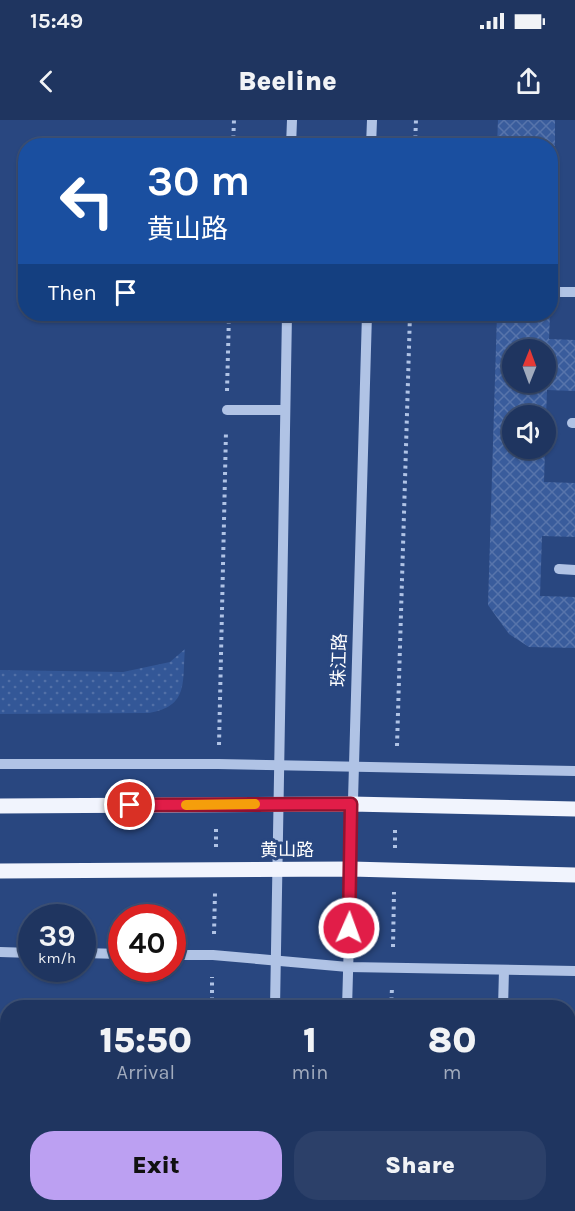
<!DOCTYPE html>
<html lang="en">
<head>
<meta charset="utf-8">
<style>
  :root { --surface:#1f3560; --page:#2c4069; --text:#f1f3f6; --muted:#a1abbd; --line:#3c5075; --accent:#bca0f2 }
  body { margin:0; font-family:Karla,"Noto Sans SC",sans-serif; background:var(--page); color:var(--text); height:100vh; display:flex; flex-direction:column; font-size:22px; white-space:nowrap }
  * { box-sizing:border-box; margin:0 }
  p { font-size:20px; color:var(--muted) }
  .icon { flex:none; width:33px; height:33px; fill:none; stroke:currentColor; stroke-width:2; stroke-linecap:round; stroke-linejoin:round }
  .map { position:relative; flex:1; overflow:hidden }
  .panel { position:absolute; left:0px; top:880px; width:576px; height:212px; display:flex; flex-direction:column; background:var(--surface); border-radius:24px 24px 0 0; box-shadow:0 2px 4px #0004,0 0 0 2px var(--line) }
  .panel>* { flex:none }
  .hud { position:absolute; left:18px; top:18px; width:540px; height:183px; border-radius:24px; box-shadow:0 2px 4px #0004,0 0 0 2px var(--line); background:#1a4fa0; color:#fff; overflow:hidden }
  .needle { width:39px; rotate:1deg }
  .fabs { position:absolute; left:502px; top:219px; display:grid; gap:12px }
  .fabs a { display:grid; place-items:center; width:54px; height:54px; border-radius:50%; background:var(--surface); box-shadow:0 2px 4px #0004,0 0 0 2px var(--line); font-size:30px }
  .speed { position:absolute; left:18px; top:784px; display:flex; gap:12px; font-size:30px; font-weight:700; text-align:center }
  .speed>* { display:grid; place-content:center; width:78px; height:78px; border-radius:50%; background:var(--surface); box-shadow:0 2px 4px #0004,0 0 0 2px var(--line); line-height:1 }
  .speed small { font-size:15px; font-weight:400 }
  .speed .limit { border:9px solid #d22; background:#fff; color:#111 }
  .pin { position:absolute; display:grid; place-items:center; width:51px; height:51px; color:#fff; margin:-26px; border:3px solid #fff; border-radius:50%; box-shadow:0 2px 6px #0007 }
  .me { position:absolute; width:66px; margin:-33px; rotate:2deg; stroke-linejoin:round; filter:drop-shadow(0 0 4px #0008) }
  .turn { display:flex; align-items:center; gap:21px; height:126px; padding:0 30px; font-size:27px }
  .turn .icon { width:78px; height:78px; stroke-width:2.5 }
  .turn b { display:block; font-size:42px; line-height:51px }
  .then { display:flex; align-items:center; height:57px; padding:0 30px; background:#0003; gap:12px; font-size:22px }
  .eta { display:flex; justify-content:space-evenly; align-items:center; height:102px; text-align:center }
  .eta b { font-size:36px; font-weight:800; line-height:42px }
  .button { display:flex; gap:12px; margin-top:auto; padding:12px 30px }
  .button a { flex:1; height:69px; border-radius:24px; background:var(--accent); color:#111; font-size:24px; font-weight:800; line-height:69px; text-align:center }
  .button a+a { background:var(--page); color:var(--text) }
  .status { display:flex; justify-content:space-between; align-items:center; height:42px; padding:0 30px; background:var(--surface); direction:ltr }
  .status svg { height:16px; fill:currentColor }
  header { display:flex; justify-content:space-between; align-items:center; height:78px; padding:0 30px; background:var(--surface); font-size:27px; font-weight:800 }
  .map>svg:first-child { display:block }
</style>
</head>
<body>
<div class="status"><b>15:49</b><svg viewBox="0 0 49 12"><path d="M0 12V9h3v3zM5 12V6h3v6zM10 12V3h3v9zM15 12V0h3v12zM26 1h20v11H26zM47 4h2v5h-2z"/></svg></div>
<header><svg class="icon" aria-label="back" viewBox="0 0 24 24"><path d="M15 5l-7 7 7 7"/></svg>Beeline<svg class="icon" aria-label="share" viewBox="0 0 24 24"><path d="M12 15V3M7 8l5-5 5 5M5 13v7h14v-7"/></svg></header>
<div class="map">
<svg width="575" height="1091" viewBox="0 0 575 1091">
  <defs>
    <pattern id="grass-dots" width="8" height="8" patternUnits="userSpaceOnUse" patternTransform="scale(1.5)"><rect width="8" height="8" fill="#335797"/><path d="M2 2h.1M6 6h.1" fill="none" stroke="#5270a7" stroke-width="1.8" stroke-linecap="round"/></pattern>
    <pattern id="building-cross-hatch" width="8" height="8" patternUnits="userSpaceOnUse" patternTransform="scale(1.5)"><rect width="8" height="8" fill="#395c9c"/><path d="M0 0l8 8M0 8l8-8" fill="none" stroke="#5774ab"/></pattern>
  </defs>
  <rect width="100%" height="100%" fill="#294780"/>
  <path fill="url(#grass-dots)" d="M 185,529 C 182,563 189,586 149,593 L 0,594 L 0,550 L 123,552 L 170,542 Z"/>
  <g fill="url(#building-cross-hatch)" fill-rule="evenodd">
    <path d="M 498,0 L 555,0 L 555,26 L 497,26 Z"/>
    <path d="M 497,194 L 550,194 L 549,219 L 575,220 L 575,271 L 547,270 L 546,297 L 513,296 L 513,328 L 545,328 L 544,362 L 575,363 L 575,417 L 542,416 L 540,476 L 575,477 L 575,528 L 529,527 L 509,514 L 488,485 ZM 513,230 L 546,230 L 546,262 L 513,262 Z"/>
  </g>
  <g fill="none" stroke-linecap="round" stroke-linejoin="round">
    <g stroke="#b0c3e5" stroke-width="4" stroke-dasharray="3 4.5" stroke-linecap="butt">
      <path d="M 233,26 L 234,0"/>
      <path d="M 415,26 L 416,0"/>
      <path d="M 227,271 L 229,194"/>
      <path d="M 219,625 L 226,311"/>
      <path d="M 397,626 L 410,194"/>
      <path d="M 216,727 L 216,707"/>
      <path d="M 395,728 L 395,709"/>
      <path d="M 214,814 L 215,773"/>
      <path d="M 393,827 L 394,772"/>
      <path d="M 212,888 L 212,857"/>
      <path d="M 391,888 L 392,868"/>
      <path d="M 206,1091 L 206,1084"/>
      <path d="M 387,1091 L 387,1084"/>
    </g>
    <g stroke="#b0c3e5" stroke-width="10">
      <path d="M 291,26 L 292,0"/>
      <path d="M 371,26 L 372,0"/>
      <path d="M 550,172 L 575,172"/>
      <path d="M 227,290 L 284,290"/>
      <path d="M 572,303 L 575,303"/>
      <path d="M 559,449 L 575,450"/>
      <path d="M 0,644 L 218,644 L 575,651"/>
      <path d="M 0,832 L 32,833"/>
      <path d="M 82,833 L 122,834"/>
      <path d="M 172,835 L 213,835 L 348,847 L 575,851"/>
      <path d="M 275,888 L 287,194"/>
      <path d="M 347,888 L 367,194"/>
      <path d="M 503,888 L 504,850"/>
      <path d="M 0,1075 L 8,1075"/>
      <path d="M 56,1084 L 65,1091"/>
      <path d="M 269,1091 L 269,1084"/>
      <path d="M 340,1091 L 341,1084"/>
      <path d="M 498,1091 L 498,1084"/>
    </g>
    <g stroke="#f1f4fd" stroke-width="15">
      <path d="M 0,686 L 351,684 L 575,689"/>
      <path d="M 0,751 L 351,749 L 575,755"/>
    </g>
  </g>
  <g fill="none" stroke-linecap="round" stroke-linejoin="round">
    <defs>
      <path id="route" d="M 130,685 L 351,684 L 349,808"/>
    </defs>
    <use href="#route" stroke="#92132f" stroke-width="15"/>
    <use href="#route" stroke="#e11d48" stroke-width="10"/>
    <path stroke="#f59e0b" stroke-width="10" d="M 186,685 L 255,684"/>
  </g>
  <g text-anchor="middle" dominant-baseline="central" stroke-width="6" stroke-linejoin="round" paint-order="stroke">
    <g font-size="18" fill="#fff" stroke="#294780">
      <text transform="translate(339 540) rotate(-88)">珠江路</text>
      <text x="287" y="730">黄山路</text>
    </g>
  </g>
</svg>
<div class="fabs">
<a><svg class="needle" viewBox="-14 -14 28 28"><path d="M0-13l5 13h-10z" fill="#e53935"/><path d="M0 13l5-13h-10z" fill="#a1abbd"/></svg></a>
<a><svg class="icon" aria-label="sound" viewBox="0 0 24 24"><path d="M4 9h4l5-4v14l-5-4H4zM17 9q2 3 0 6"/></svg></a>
</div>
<div class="speed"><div>39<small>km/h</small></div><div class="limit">40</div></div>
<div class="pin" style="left:130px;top:685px;background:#d93025"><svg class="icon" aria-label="arrive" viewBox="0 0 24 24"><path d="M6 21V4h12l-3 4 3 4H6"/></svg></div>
<svg class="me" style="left:349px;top:808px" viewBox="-20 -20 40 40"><circle r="17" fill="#e11d48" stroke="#fff" stroke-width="3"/><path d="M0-11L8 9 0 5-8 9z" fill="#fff"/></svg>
<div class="hud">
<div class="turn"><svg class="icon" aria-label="left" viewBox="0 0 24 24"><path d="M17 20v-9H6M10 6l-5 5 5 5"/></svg><div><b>30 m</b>黄山路</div></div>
<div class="then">Then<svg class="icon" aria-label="arrive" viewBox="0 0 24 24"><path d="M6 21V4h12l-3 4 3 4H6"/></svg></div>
</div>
<section class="panel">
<div class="eta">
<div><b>15:50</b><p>Arrival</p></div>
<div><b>1</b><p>min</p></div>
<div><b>80</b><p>m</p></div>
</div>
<div class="button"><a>Exit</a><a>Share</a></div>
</section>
</div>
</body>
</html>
